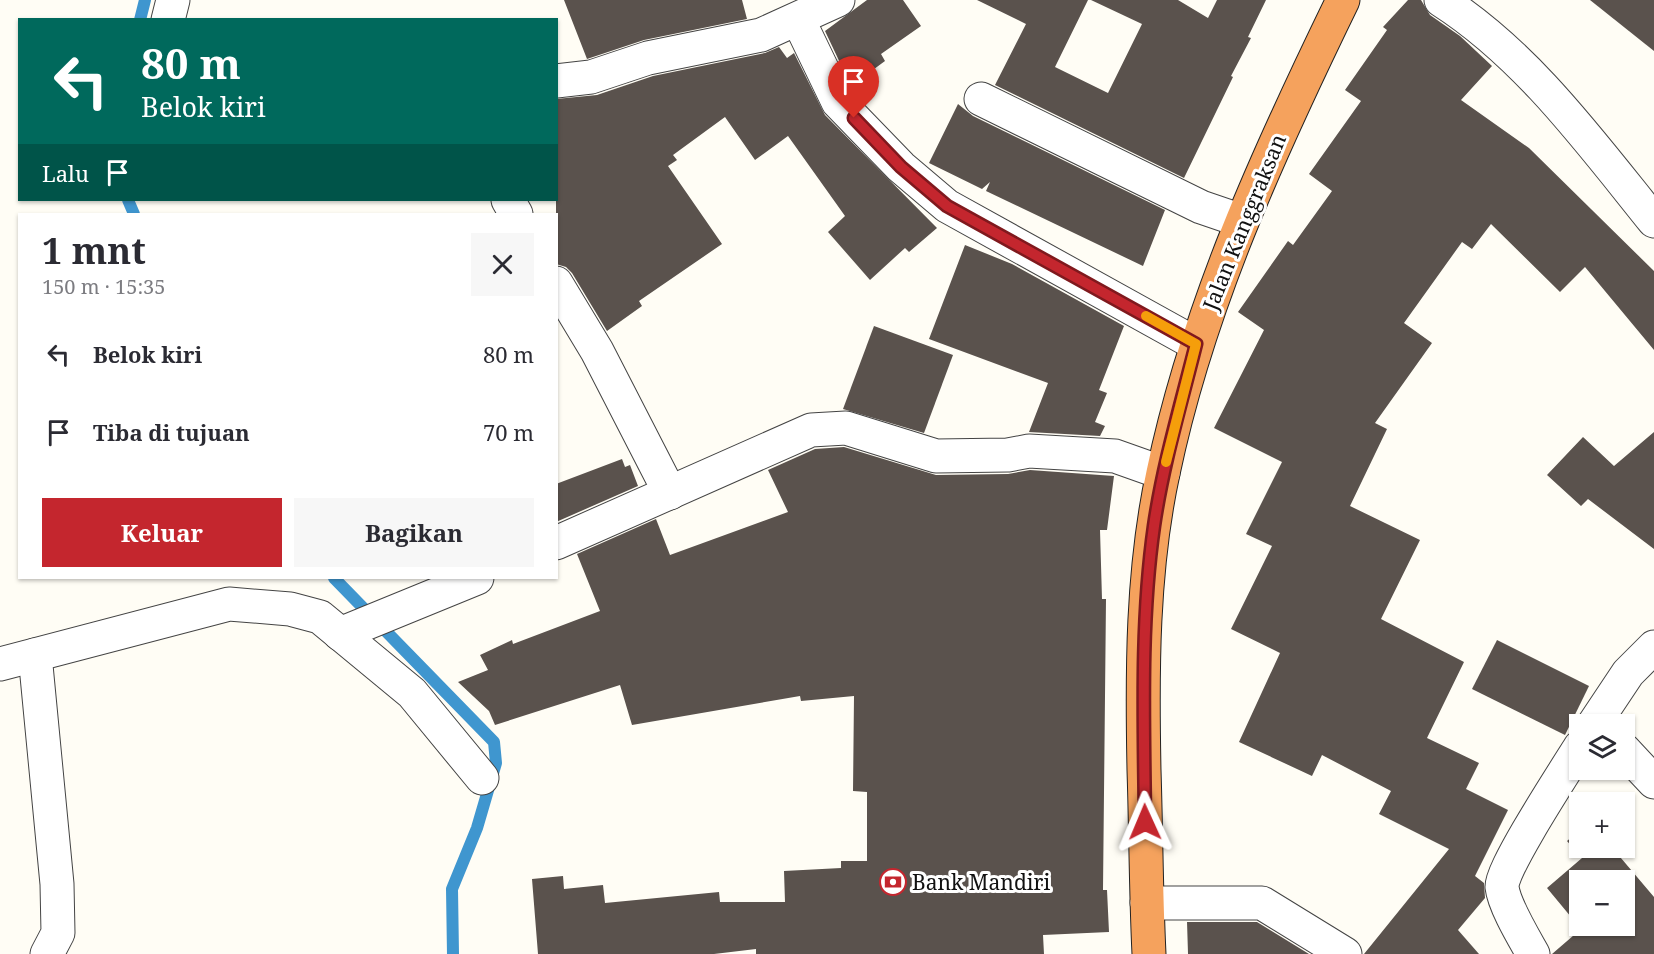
<!DOCTYPE html>
<html lang="id">
<head>
<meta charset="utf-8">
<style>
  :root { --surface:#fff; --page:#f7f7f7; --text:#2b2b33; --muted:#7c7c81; --accent:#c4262e }
  body { margin:0; font-family:"Noto Serif",serif; background:var(--page); color:var(--text); height:100vh; display:flex; flex-direction:column; font-size:22px; white-space:nowrap }
  * { box-sizing:border-box; margin:0 }
  p { font-size:20px; color:var(--muted) }
  .icon { flex:none; width:33px; height:33px; fill:none; stroke:currentColor; stroke-width:2; stroke-linecap:round; stroke-linejoin:round }
  .map { position:relative; flex:1; overflow:hidden }
  .panel { position:absolute; left:18px; top:213px; width:540px; height:366px; display:flex; flex-direction:column; background:var(--surface); border-radius:0px; box-shadow:0 2px 4px #0004 }
  .panel>* { flex:none }
  .hud { position:absolute; left:18px; top:18px; width:540px; height:183px; border-radius:0px; box-shadow:0 2px 4px #0004; background:#00695c; color:#fff; overflow:hidden }
  .buttons { position:absolute; left:1569px; top:714px; display:grid; gap:12px }
  .buttons a { display:grid; place-items:center; width:66px; height:66px; border-radius:0px; background:var(--surface); box-shadow:0 2px 4px #0004; font-size:30px }
  .pin { position:absolute; display:grid; place-items:center; width:51px; height:51px; color:#fff; margin:-62px -26px; border-radius:50% 50% 50% 0; rotate:-45deg; box-shadow:0 0 6px #0007 }
  .pin .icon { rotate:45deg }
  .me { position:absolute; width:66px; margin:-33px; rotate:359deg; stroke-linejoin:round; filter:drop-shadow(0 0 4px #0008) }
  .turn { display:flex; align-items:center; gap:21px; height:126px; padding:0 24px; font-size:27px }
  .turn .icon { width:78px; height:78px; stroke-width:2.5 }
  .turn b { display:block; font-size:42px; line-height:51px }
  .then { display:flex; align-items:center; height:57px; padding:0 24px; background:#0003; gap:12px; font-size:22px }
  .round { display:grid; place-items:center; flex:none; width:63px; height:63px; border-radius:0px; background:var(--page) }
  .overview { display:flex; align-items:center; justify-content:space-between; height:102px; padding:0 24px }
  h1 { font-size:36px; font-weight:700; line-height:45px }
  .button { display:flex; gap:12px; margin-top:auto; padding:12px 24px }
  .button a { flex:1; height:69px; border-radius:0px; background:var(--accent); color:#fff; font-size:24px; font-weight:700; line-height:69px; text-align:center }
  .button a+a { background:var(--page); color:var(--text) }
  ul { padding:0; list-style:none }
  li { display:flex; align-items:center; gap:18px; height:78px; padding:0 24px }
  li div { flex:1 }
  li b { display:block; font-size:22px }
  li em { font-style:normal }
  .map>svg:first-child { display:block }
</style>
</head>
<body>
<div class="map">
<svg width="1654" height="954" viewBox="0 0 1654 954">
  <rect width="100%" height="100%" fill="#fffdf5"/>
  <g fill="none" stroke-linecap="round" stroke-linejoin="round">
    <g stroke="#3f96cf" stroke-width="12">
      <path d="M 140,20 L 145,0"/>
      <path d="M 128,200 L 134,214"/>
      <path d="M 334,578 L 494,742 L 496,763 L 477,828 L 452,889 L 453,954"/>
    </g>
  </g>
  <g fill="#5a524d" fill-rule="evenodd">
    <path d="M 564,0 L 742,0 L 747,19 L 644,40 L 587,59 Z"/>
    <path d="M 867,0 L 903,0 L 921,26 L 881,54 L 885,61 L 851,86 L 825,31 Z"/>
    <path d="M 977,0 L 1088,0 L 1055,67 L 1108,93 L 1142,24 L 1091,0 L 1178,0 L 1208,18 L 1217,0 L 1266,0 L 1248,37 L 1251,38 L 1231,76 L 1233,77 L 1184,178 L 995,85 L 1026,24 Z"/>
    <path d="M 1408,0 L 1421,0 L 1430,15 L 1460,36 L 1492,66 L 1461,100 L 1529,148 L 1654,271 L 1654,350 L 1585,267 L 1560,292 L 1491,224 L 1472,249 L 1462,242 L 1404,323 L 1432,343 L 1375,423 L 1387,429 L 1350,506 L 1420,540 L 1381,619 L 1464,662 L 1427,738 L 1479,763 L 1466,789 L 1508,810 L 1475,876 L 1484,883 L 1485,898 L 1458,930 L 1479,954 L 1364,954 L 1449,849 L 1379,814 L 1391,791 L 1322,755 L 1312,776 L 1239,742 L 1280,653 L 1231,629 L 1272,546 L 1246,534 L 1282,462 L 1214,428 L 1264,330 L 1238,312 L 1288,241 L 1293,245 L 1332,191 L 1309,174 L 1361,101 L 1345,90 L 1387,30 L 1383,27 Z"/>
    <path d="M 1590,0 L 1654,0 L 1654,51 Z"/>
    <path d="M 779,47 L 787,58 L 794,53 L 825,115 L 937,228 L 909,252 L 905,248 L 870,280 L 828,232 L 845,216 L 788,136 L 755,160 L 725,117 L 673,155 L 677,160 L 668,166 L 722,244 L 639,301 L 642,306 L 607,331 L 572,273 L 566,267 L 556,264 L 556,99 L 597,95 L 653,76 L 765,53 Z"/>
    <path d="M 958,104 L 973,116 L 1165,210 L 1143,266 L 986,191 L 990,182 L 982,189 L 929,163 Z"/>
    <path d="M 965,245 L 1012,264 L 1124,326 L 1099,390 L 1107,393 L 1095,422 L 1105,426 L 1100,436 L 1029,432 L 1048,383 L 929,339 Z"/>
    <path d="M 874,326 L 953,355 L 924,433 L 843,409 Z"/>
    <path d="M 1654,432 L 1654,549 L 1588,499 L 1581,506 L 1547,475 L 1583,437 L 1614,466 Z"/>
    <path d="M 844,447 L 936,475 L 1008,474 L 1030,470 L 1114,476 L 1107,530 L 1100,530 L 1102,599 L 1106,599 L 1103,890 L 1107,890 L 1109,932 L 1043,935 L 1044,954 L 756,954 L 756,949 L 714,954 L 538,954 L 532,879 L 563,876 L 564,889 L 603,885 L 605,903 L 719,892 L 720,902 L 785,902 L 784,871 L 841,868 L 841,861 L 867,861 L 867,792 L 853,791 L 854,696 L 801,701 L 800,696 L 632,725 L 620,685 L 495,725 L 489,711 L 458,682 L 488,670 L 480,655 L 512,640 L 513,644 L 600,611 L 577,554 L 656,519 L 670,555 L 788,512 L 768,470 L 815,449 Z"/>
    <path d="M 622,459 L 625,467 L 630,465 L 638,486 L 556,522 L 556,484 Z"/>
    <path d="M 1497,640 L 1589,686 L 1565,735 L 1472,689 Z"/>
    <path d="M 1580,830 L 1580,848 L 1620,848 L 1615,851 L 1654,897 L 1654,954 L 1552,954 L 1581,929 L 1547,888 L 1582,858 L 1567,841 ZM 1580,880 L 1624,880 L 1624,926 L 1580,926 Z"/>
    <path d="M 1187,922 L 1257,922 L 1309,954 L 1188,954 Z"/>
  </g>
  <g fill="none" stroke-linecap="round" stroke-linejoin="round">
    <defs>
      <g id="minor">
        <path d="M 1441,0 C 1527,55 1591,143 1654,221"/>
        <path d="M 798,19 L 838,102 L 901,167 L 947,206 L 1196,344"/>
        <path d="M 168,20 L 173,0"/>
        <path d="M 556,81 L 591,77 L 648,58 L 761,35 L 838,0"/>
        <path d="M 981,99 L 1201,207 L 1242,221"/>
        <path d="M 508,200 L 516,214"/>
        <path d="M 556,283 L 597,351 L 670,493"/>
        <path d="M 556,543 L 811,430 L 846,428 L 936,456 L 1008,455 L 1029,451 L 1115,456 L 1163,473"/>
        <path d="M 340,634 L 477,578"/>
        <path d="M 35,655 L 57,884 L 58,933 L 47,954"/>
        <path d="M 0,664 L 229,604 L 290,609 L 320,617 L 412,693 L 482,778"/>
        <path d="M 1594,724 L 1628,673 L 1654,647"/>
        <path d="M 1624,750 L 1654,782"/>
        <path d="M 1147,903 L 1262,903 L 1345,954"/>
        <path d="M 1533,954 C 1524,938 1504,905 1502,887 C 1500,870 1567,768 1580,747"/>
      </g>
      <path id="highway" d="M 1149,954 C 1146,893 1146,831 1144,770 C 1142,671 1142,570 1163,473 C 1198,306 1269,152 1343,0"/>
    </defs>
    <use href="#minor" stroke="#444" stroke-width="35"/>
    <use href="#highway" stroke="#222" stroke-width="35"/>
    <use href="#minor" stroke="#fff" stroke-width="33"/>
    <use href="#highway" stroke="#f5a25d" stroke-width="33"/>
  </g>
  <g fill="none" stroke-linecap="round" stroke-linejoin="round">
    <defs>
      <path id="route" d="M 854,118 L 901,167 L 947,206 L 1196,344 C 1181,404 1163,464 1154,526 C 1140,624 1144,724 1145,822"/>
    </defs>
    <use href="#route" stroke="#7f191e" stroke-width="15"/>
    <use href="#route" stroke="#c4262e" stroke-width="10"/>
    <path stroke="#f59e0b" stroke-width="10" d="M 1146,316 L 1196,344 L 1166,462"/>
  </g>
  <defs>
    <symbol id="bank-ring" viewBox="-11 -11 22 22"><circle r="9.5" fill="#fff" stroke="#c4262e" stroke-width="1.5"/><path d="M-6-4H6V4H-6ZM0-2.3a2.3 2.3 0 1 0 0 4.6a2.3 2.3 0 1 0 0-4.6Z" fill="#c4262e"/></symbol>
  </defs>
  <g fill-rule="evenodd">
    <use href="#bank-ring" x="878" y="867" width="30" height="30"/>
  </g>
  <g text-anchor="middle" dominant-baseline="central" stroke-width="6" stroke-linejoin="round" paint-order="stroke">
    <g font-size="21" fill="#111" stroke="#fff">
      <text transform="translate(1244 222) rotate(-68)">Jalan Kanggraksan</text>
    </g>
    <g font-size="21" fill="#111" stroke="#fff" text-anchor="start">
      <text x="912" y="882">Bank Mandiri</text>
    </g>
  </g>
</svg>
<div class="buttons">
<a><svg class="icon" aria-label="layers" viewBox="0 0 24 24"><path d="M12 4l9 5-9 5-9-5zM3 14l9 5 9-5"/></svg></a>
<a>+</a>
<a>−</a>
</div>
<div class="pin" style="left:854px;top:118px;background:#d93025"><svg class="icon" aria-label="arrive" viewBox="0 0 24 24"><path d="M6 21V4h12l-3 4 3 4H6"/></svg></div>
<svg class="me" style="left:1145px;top:822px" viewBox="-20 -20 40 40"><path d="M0-17L14 15 0 8-14 15z" fill="#c4262e" stroke="#fff" stroke-width="4"/></svg>
<div class="hud">
<div class="turn"><svg class="icon" aria-label="left" viewBox="0 0 24 24"><path d="M17 20v-9H6M10 6l-5 5 5 5"/></svg><div><b>80 m</b>Belok kiri</div></div>
<div class="then">Lalu<svg class="icon" aria-label="arrive" viewBox="0 0 24 24"><path d="M6 21V4h12l-3 4 3 4H6"/></svg></div>
</div>
<section class="panel">
<div class="overview"><div><h1>1 mnt</h1><p>150 m · 15:35</p></div><a class="round"><svg class="icon" aria-label="close" viewBox="0 0 24 24"><path d="M6 6l12 12M18 6L6 18"/></svg></a></div>
<ul>
<li><svg class="icon" aria-label="left" viewBox="0 0 24 24"><path d="M17 20v-9H6M10 6l-5 5 5 5"/></svg><div><b>Belok kiri</b></div><em>80 m</em></li>
<li><svg class="icon" aria-label="arrive" viewBox="0 0 24 24"><path d="M6 21V4h12l-3 4 3 4H6"/></svg><div><b>Tiba di tujuan</b></div><em>70 m</em></li>
</ul>
<div class="button"><a>Keluar</a><a>Bagikan</a></div>
</section>
</div>
</body>
</html>
